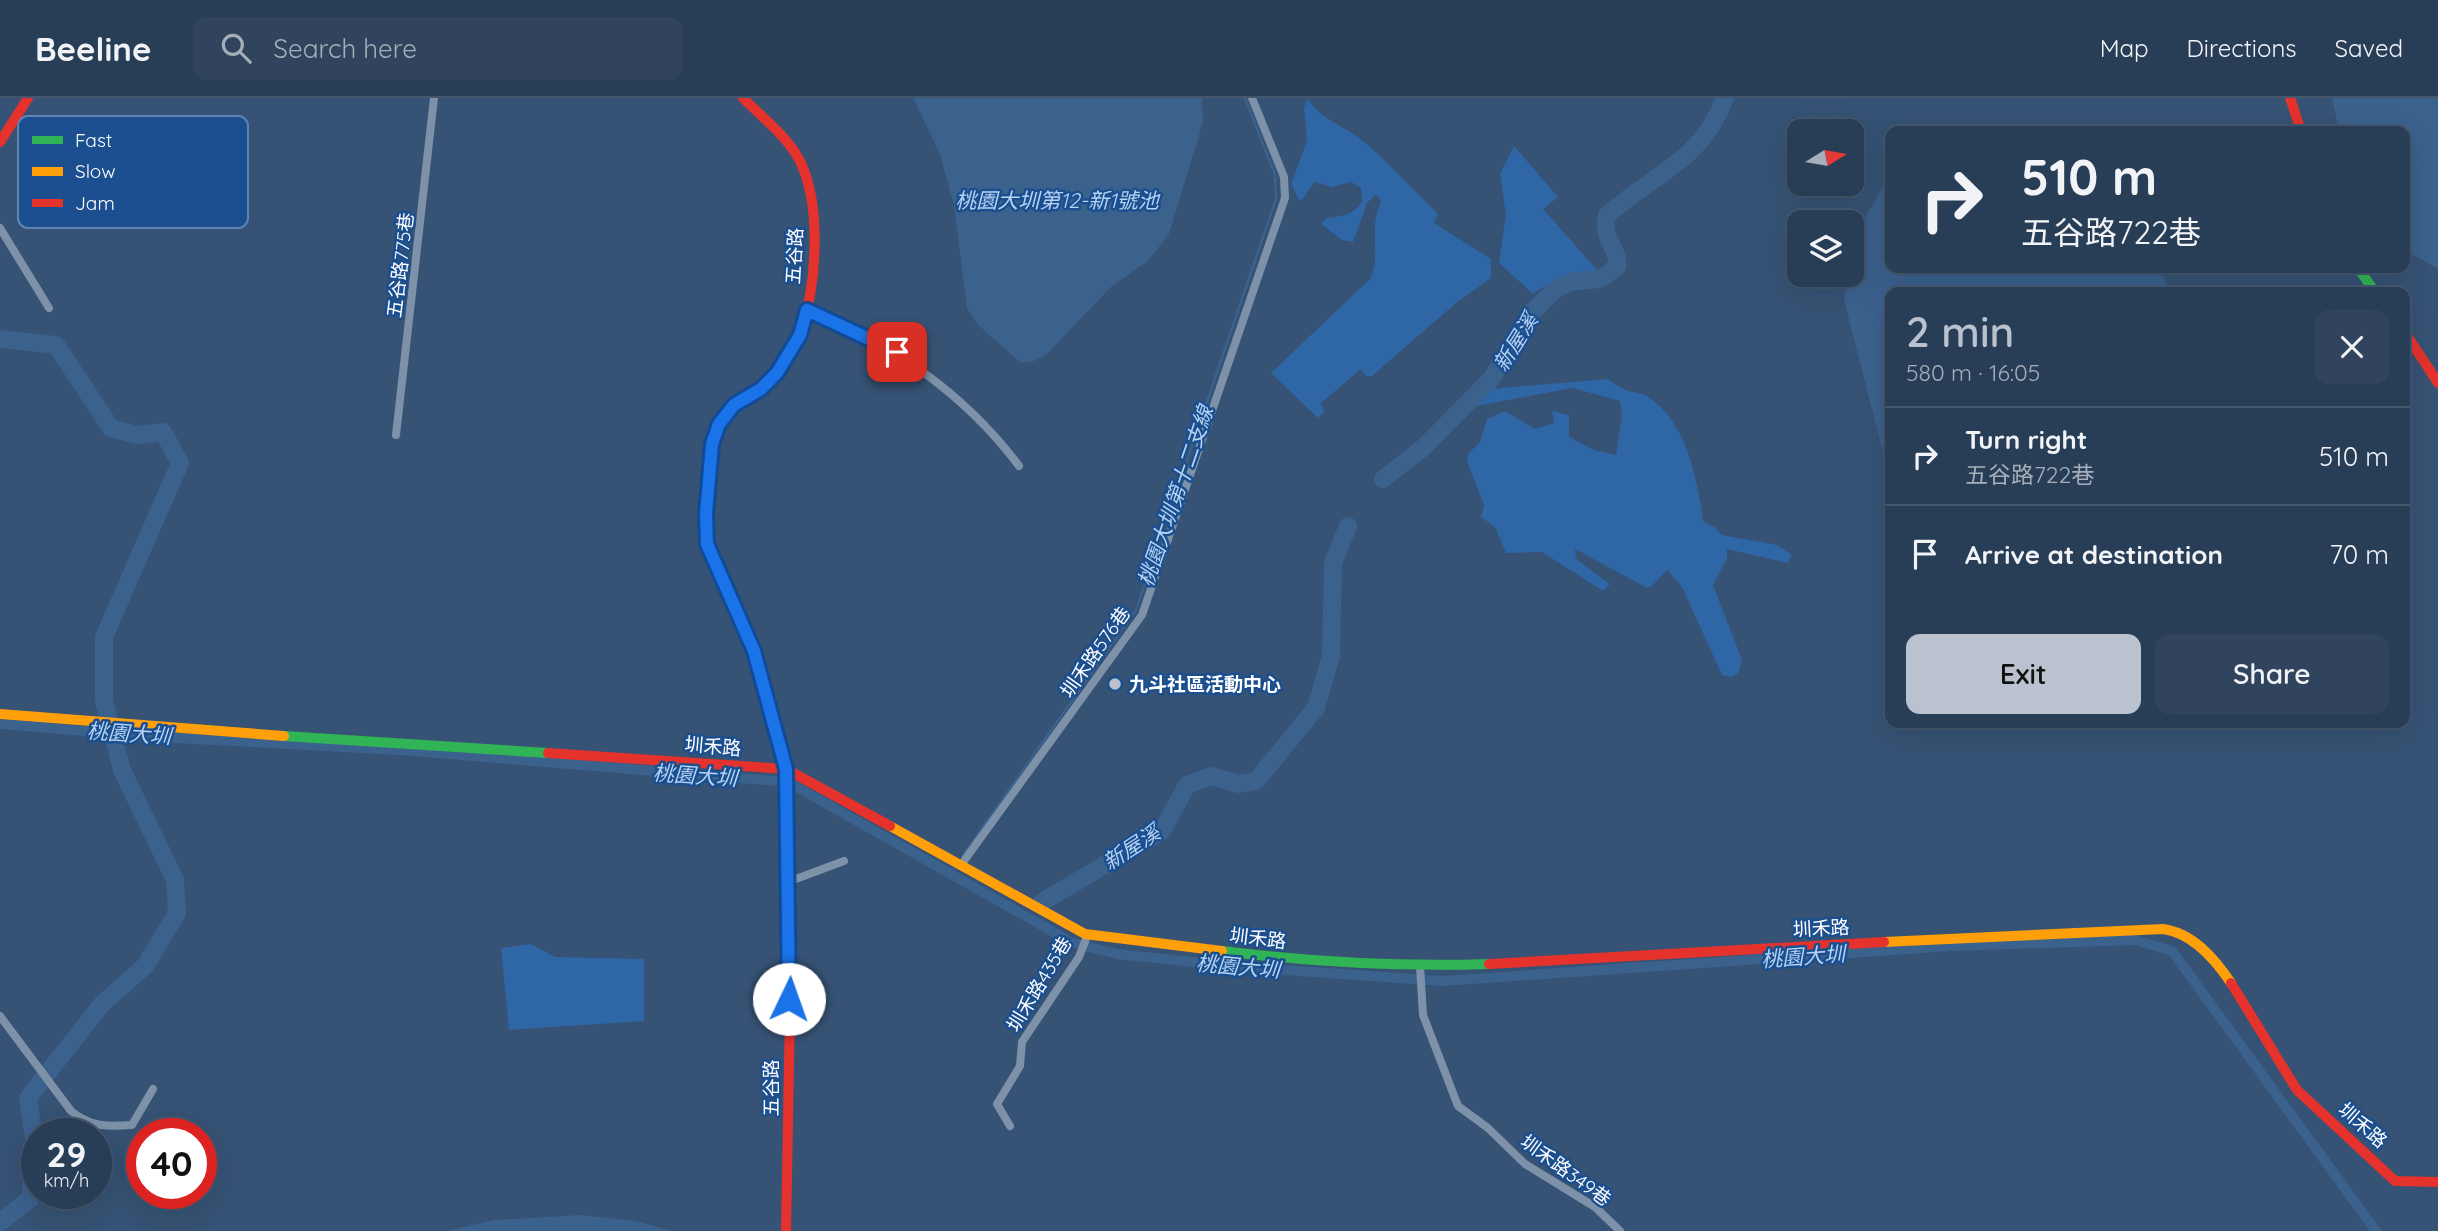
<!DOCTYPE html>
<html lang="en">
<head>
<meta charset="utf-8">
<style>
  :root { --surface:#283e57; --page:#30455d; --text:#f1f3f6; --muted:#a5aeba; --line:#44576d; --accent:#b9c2ce }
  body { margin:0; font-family:Quicksand,"Noto Sans TC",sans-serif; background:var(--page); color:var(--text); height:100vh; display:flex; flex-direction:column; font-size:26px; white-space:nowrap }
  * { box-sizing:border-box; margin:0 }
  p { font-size:23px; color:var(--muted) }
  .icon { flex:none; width:38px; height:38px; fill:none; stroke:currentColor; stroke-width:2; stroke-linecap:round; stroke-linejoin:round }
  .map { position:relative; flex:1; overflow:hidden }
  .details { position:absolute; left:1885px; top:189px; width:525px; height:441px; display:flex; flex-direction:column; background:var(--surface); border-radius:14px; box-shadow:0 7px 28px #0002,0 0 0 2px var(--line) }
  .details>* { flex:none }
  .guide { position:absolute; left:1885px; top:28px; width:525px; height:147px; border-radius:14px; box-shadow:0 7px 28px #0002,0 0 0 2px var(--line); background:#283e57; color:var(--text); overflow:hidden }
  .needle { width:46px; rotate:79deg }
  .tools { position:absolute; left:1787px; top:21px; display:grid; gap:14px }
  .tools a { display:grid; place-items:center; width:77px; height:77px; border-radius:14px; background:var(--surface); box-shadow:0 7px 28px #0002,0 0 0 2px var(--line); font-size:35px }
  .speed { position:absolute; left:21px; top:1020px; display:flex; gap:14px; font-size:35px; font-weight:700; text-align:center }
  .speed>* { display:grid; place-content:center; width:91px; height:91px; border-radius:50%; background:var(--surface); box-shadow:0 7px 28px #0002,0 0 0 2px var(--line); line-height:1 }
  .speed small { font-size:18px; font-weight:400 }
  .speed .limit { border:10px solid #d22; background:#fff; color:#111 }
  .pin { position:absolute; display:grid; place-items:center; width:60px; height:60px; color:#fff; margin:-30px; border-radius:14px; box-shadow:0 4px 10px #0006 }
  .me { position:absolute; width:77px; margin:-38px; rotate:3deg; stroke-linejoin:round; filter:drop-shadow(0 0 5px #0008) }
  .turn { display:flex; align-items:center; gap:24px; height:147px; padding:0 21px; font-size:32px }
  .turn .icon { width:91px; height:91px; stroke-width:2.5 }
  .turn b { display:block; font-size:49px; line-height:60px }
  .round { display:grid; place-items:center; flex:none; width:74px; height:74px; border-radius:14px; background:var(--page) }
  .summary { display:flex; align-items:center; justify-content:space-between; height:119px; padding:0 21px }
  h1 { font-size:42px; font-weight:600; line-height:52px; color:var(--accent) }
  .button { display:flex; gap:14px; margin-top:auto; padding:14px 21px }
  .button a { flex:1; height:80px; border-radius:14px; background:var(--accent); color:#111; font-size:28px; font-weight:600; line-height:80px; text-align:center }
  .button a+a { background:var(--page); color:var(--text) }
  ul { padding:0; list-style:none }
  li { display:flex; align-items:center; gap:21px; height:98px; padding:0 21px; border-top:2px solid var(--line) }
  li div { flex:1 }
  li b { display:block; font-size:26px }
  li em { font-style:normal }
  header { display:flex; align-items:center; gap:42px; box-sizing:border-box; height:98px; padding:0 35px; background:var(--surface); border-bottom:2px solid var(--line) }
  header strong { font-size:33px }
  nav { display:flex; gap:38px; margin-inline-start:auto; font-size:24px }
  .search { width:490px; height:63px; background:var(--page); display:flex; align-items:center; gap:18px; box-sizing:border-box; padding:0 24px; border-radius:14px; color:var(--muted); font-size:26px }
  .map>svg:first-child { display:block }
</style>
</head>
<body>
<header>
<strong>Beeline</strong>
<div class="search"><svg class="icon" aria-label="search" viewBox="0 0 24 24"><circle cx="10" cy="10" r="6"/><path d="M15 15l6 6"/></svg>Search here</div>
<nav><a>Map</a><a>Directions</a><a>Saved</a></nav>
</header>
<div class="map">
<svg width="2438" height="1133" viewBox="0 0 2438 1133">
  <rect width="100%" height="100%" fill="#365274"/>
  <g fill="#2f66a5">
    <path d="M 1308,1 C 1321,22 1344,27 1363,43 C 1390,65 1413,92 1438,116 L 1434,125 L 1491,161 L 1491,180 L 1456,205 L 1372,278 L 1366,278 L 1361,271 L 1321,305 L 1324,313 L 1318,320 L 1271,275 L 1371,180 C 1381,154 1368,129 1381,104 L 1376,96 L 1367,105 L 1353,144 L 1342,142 L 1321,126 L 1326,120 C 1343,118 1352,118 1362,103 L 1361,90 L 1351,84 L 1332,89 L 1314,84 L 1303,101 L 1299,102 L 1291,86 L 1307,43 L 1304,10 Z"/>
    <path d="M 1514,48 L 1558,99 L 1543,111 L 1598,173 C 1573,177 1554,181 1533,196 L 1499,165 L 1506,117 L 1500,76 Z"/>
    <path d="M 1608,281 C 1614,285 1620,290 1626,292 C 1633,295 1641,294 1647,298 C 1687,324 1697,380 1703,423 L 1715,429 L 1722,437 L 1777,447 L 1792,457 L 1788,465 L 1727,451 L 1727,460 L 1713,487 L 1742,562 L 1738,575 L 1731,579 L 1722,577 L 1682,489 L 1667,472 L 1653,487 L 1647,490 L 1575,451 L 1576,461 L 1610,486 L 1603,493 L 1542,454 L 1506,455 L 1495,429 L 1481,419 L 1484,407 L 1467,363 L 1469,355 L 1480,344 L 1487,321 L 1505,313 L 1535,331 L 1554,325 L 1552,313 L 1569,317 L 1569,339 L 1594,352 L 1616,357 L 1622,317 L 1620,303 L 1573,290 L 1476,308 L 1489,291 Z"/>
    <path d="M 531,846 L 555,859 L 644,861 L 644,923 L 509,932 L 501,850 Z"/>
  </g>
  <g fill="#3b618d">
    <path d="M 913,0 L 1202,0 L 1203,24 L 1169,136 L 1148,163 L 1112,188 L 1046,257 L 1034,263 L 1021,265 L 978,227 L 967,210 L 954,108 L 940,56 Z"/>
    <path d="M 2332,0 L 2438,0 L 2438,171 L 2405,152 L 2404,33 L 2339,33 Z"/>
    <path d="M 1890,77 L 1890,170 L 2162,170 L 2168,194 L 1890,194 L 1890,381 L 1844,202 L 1846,177 L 1852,177 L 1852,142 Z"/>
    <path d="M 580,1117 L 635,1123 L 673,1133 L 447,1133 L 494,1122 Z"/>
  </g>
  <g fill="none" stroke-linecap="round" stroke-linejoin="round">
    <g stroke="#3b618d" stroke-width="2.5">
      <path d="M 963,757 L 1136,512 L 1276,101 L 1275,77 L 1245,0"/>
      <path d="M 951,776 L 956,767"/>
    </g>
    <path stroke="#3b618d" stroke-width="10" d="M 0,626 L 156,639 L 400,652 L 788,684 L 1073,845 L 1117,856 L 1242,869 L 1442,883 L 1952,848 L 2135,842 L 2172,853 L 2376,1133"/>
    <g stroke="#3b618d" stroke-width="18">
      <path d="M 0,241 L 56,247 L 111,330 L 137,337 L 163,334 L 180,365 L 104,539 L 104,603 L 122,672 L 175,782 L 177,815 L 145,868 L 102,906 L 28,1000 L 36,1054 L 30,1101 L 0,1124"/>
      <path d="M 1383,381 L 1423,350 L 1492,280 L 1532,214 L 1557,190 L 1571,184 L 1600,181 L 1617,169 C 1621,153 1600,140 1607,117 C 1653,76 1701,64 1725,0"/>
      <path d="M 1042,804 L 1162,733 L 1187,687 L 1211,678 L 1239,686 L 1256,683 L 1316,610 L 1331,558 L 1333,465 L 1348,428"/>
    </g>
    <g stroke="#7d92a8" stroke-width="8">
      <path d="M 0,130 L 49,210"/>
      <path d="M 807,212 C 890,243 966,297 1019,368"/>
      <path d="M 396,337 L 434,0"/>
      <path d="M 961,767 L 1142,517 L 1285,100 L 1284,79 L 1252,0"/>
      <path d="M 785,785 L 844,763"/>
      <path d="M 1420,868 L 1423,917 L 1458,1008 L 1488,1030 L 1525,1066 L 1595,1109 L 1620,1133"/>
      <path d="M 0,918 L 71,1013 C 91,1029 107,1029 132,1027 L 153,991"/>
      <path d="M 1010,1028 L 997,1006 L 1020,968 L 1022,944 L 1079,859 L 1086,841"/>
    </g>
    <g stroke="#30b455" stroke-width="10">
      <path d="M 2358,170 L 2375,194"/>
      <path d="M 284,638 L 548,655"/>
      <path d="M 1222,853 C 1311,864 1400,869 1489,866"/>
    </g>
    <g stroke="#ff9f0a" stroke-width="10">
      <path d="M 706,420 L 707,446 L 754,553 L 786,671 L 785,785 L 791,865 L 790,913"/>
      <path d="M 0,616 L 284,638"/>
      <path d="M 890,728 L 1085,836 L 1222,853"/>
      <path d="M 1884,844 L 2163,831 C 2193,835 2215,861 2231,885"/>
    </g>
    <g stroke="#e5322d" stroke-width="10">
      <path d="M 2290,0 L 2301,33"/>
      <path d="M 0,44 L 28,0"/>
      <path d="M 2404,233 L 2438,285"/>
      <path d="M 706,420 C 706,384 706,335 733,308 C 747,294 767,290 779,272 C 786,262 796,248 800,236 C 817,188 822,109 800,63 C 787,38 763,20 743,0"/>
      <path d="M 548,655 L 786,671 L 890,728"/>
      <path d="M 1489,866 L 1884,844"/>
      <path d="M 2231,885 L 2297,992 L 2395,1083 L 2438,1084"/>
      <path d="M 786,1133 L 790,913"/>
    </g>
  </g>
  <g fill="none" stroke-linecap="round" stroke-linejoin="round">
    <defs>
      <path id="route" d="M 789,901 L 786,671 L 754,553 L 707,446 L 706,416 L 712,346 L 719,326 L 734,307 L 761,291 L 777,275 L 800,237 L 807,212 L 897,254"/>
    </defs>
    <use href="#route" stroke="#114b97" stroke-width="18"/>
    <use href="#route" stroke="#1a73e8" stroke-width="12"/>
  </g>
  <circle fill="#b9c2ce" stroke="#1b4f8f" stroke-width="2.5" cx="1115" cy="586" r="7"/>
  <g text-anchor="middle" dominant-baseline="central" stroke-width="5" stroke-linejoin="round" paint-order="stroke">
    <g font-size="19" fill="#fff" stroke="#1b4f8f">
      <text transform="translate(794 158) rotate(-87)">五谷路</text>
      <text transform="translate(400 167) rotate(-83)">五谷路775巷</text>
      <text transform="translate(1095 554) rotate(-55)">圳禾路576巷</text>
      <text transform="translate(713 648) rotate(5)">圳禾路</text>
      <text transform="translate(1821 830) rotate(-3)">圳禾路</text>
      <text transform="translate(1258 840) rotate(7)">圳禾路</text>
      <text transform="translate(1039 886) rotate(-59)">圳禾路435巷</text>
      <text transform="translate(771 990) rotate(-90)">五谷路</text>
      <text transform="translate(2363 1027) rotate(41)">圳禾路</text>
      <text transform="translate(1566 1072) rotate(36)">圳禾路349巷</text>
    </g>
    <g font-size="19" font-weight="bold" fill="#fff" stroke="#1b4f8f" text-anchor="start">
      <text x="1129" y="586">九斗社區活動中心</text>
    </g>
    <g font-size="21" font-style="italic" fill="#b5d3f5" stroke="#1b4f8f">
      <text x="1057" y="102">桃園大圳第12-新1號池</text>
      <text transform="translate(1515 244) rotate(-58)">新屋溪</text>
      <text transform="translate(1175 398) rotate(-71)">桃園大圳第十二支線</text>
      <text transform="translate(129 635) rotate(4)">桃園大圳</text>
      <text transform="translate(695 677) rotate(4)">桃園大圳</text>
      <text transform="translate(1131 749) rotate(-33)">新屋溪</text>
      <text transform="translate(1803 858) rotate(-4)">桃園大圳</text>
      <text transform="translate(1238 868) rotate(5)">桃園大圳</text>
    </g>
  </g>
  <rect x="18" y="18" width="230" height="112" rx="10" fill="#1b4f8f" stroke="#5f84b1" stroke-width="2"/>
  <rect x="32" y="38" width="31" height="8" fill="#30b455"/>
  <rect x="32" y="69" width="31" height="9" fill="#ff9f0a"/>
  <rect x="32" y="101" width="31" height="8" fill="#e5322d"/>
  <g font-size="19" fill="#fff">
    <text x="75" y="49">Fast</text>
    <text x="75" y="80">Slow</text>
    <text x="75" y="112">Jam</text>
  </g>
</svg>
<div class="tools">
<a><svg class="needle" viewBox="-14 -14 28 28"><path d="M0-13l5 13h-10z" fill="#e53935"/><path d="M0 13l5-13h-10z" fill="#a5aeba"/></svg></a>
<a><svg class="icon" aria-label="layers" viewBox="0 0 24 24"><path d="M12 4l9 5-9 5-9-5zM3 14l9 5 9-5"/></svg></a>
</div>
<div class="speed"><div>29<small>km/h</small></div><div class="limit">40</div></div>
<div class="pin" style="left:897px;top:254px;background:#d93025"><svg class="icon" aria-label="arrive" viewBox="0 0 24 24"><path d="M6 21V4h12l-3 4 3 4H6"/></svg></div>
<svg class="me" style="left:789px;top:901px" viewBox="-20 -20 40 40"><circle r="19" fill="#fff"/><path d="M0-13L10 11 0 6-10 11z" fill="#1a73e8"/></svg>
<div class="guide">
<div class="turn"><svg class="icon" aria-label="right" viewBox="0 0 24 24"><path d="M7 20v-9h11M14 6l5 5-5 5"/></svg><div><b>510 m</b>五谷路722巷</div></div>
</div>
<section class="details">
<div class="summary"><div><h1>2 min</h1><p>580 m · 16:05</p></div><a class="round"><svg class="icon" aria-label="close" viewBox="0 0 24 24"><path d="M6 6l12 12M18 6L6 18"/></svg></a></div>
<ul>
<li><svg class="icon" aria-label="right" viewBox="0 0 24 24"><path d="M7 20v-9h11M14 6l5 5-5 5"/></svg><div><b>Turn right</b><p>五谷路722巷</p></div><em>510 m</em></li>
<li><svg class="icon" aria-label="arrive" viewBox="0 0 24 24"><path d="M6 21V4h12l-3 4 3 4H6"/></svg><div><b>Arrive at destination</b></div><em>70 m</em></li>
</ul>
<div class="button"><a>Exit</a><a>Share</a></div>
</section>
</div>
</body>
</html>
